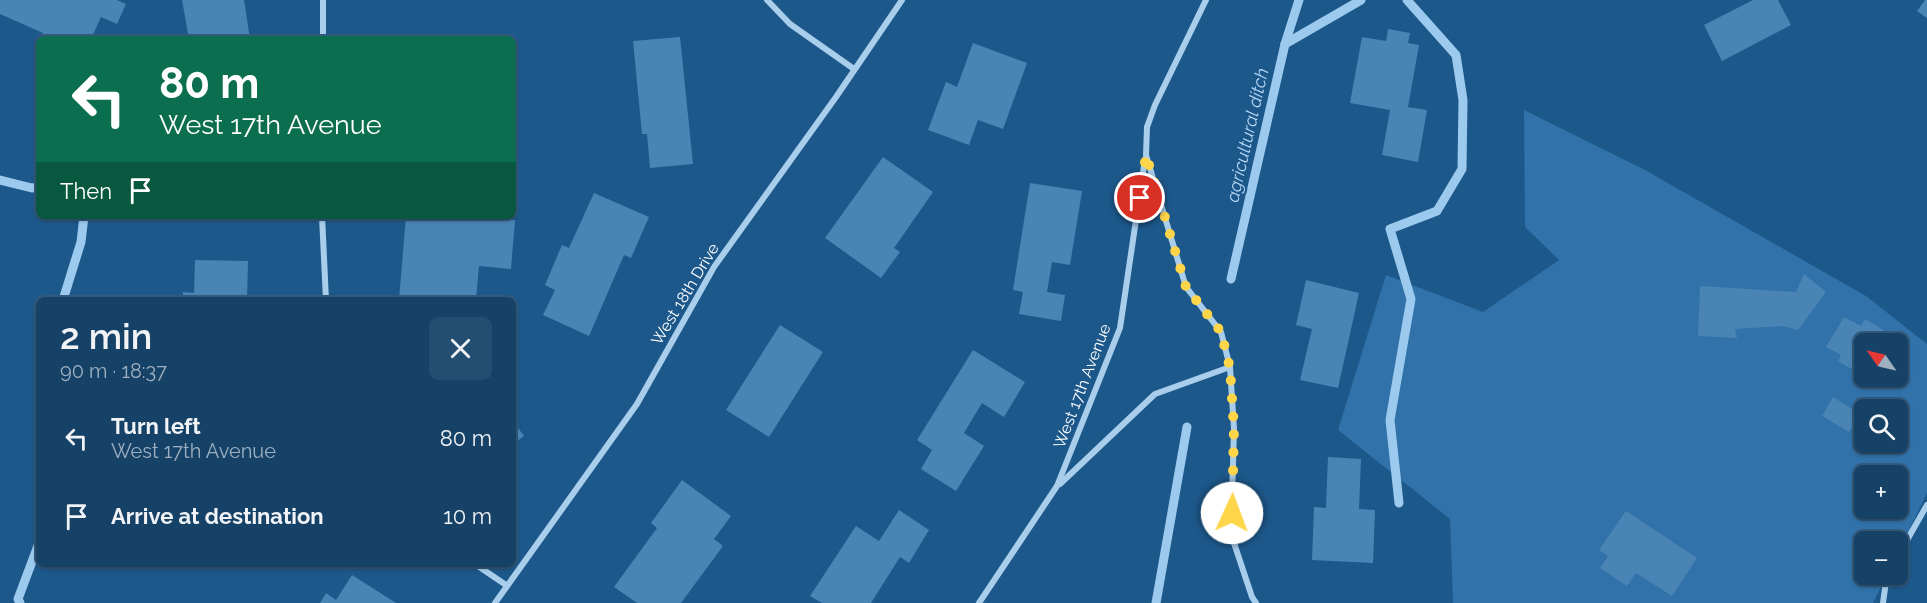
<!DOCTYPE html>
<html lang="en">
<head>
<meta charset="utf-8">
<style>
  :root { --surface:#164268; --page:#234d71; --text:#f1f3f6; --muted:#9eb0c0; --line:#355b7c }
  body { margin:0; font-family:Raleway,sans-serif; background:var(--page); color:var(--text); height:100vh; display:flex; flex-direction:column; font-size:22px; white-space:nowrap }
  * { box-sizing:border-box; margin:0 }
  p { font-size:20px; color:var(--muted) }
  .icon { flex:none; width:33px; height:33px; fill:none; stroke:currentColor; stroke-width:2; stroke-linecap:round; stroke-linejoin:round }
  .map { position:relative; flex:1; overflow:hidden }
  .drawer { position:absolute; left:36px; top:297px; width:480px; height:270px; display:flex; flex-direction:column; background:var(--surface); border-radius:9px; box-shadow:0 2px 4px #0004,0 0 0 2px var(--line) }
  .drawer>* { flex:none }
  .top-card { position:absolute; left:36px; top:36px; width:480px; height:183px; border-radius:9px; box-shadow:0 2px 4px #0004,0 0 0 2px var(--line); background:#0b6e4f; color:#fff; overflow:hidden }
  .needle { width:39px; rotate:304deg }
  .fabs { position:absolute; left:1854px; top:333px; display:grid; gap:12px }
  .fabs a { display:grid; place-items:center; width:54px; height:54px; border-radius:9px; background:var(--surface); box-shadow:0 2px 4px #0004,0 0 0 2px var(--line); font-size:30px }
  .pin { position:absolute; display:grid; place-items:center; width:51px; height:51px; color:#fff; margin:-26px; border:3px solid #fff; border-radius:50%; box-shadow:0 2px 6px #0007 }
  .me { position:absolute; width:66px; margin:-33px; rotate:2deg; stroke-linejoin:round; filter:drop-shadow(0 0 4px #0008) }
  .turn { display:flex; align-items:center; gap:21px; height:126px; padding:0 24px; font-size:27px }
  .turn .icon { width:78px; height:78px; stroke-width:2.5 }
  .turn b { display:block; font-size:42px; line-height:51px }
  .then { display:flex; align-items:center; height:57px; padding:0 24px; background:#0003; gap:12px; font-size:22px }
  .round { display:grid; place-items:center; flex:none; width:63px; height:63px; border-radius:9px; background:var(--page) }
  .head { display:flex; align-items:center; justify-content:space-between; height:102px; padding:0 24px }
  h1 { font-size:36px; font-weight:600; line-height:45px }
  ul { padding:0; list-style:none }
  li { display:flex; align-items:center; gap:18px; height:78px; padding:0 24px }
  li div { flex:1 }
  li b { display:block; font-size:22px }
  li em { font-style:normal }
  .map>svg:first-child { display:block }
</style>
</head>
<body>
<div class="map">
<svg width="1927" height="603" viewBox="0 0 1927 603">
  <rect width="100%" height="100%" fill="#1d588b"/>
  <path fill="#3072a9" fill-rule="evenodd" d="M 1524,110 L 1645,170 L 1866,296 L 1927,344 L 1927,493 L 1898,553 L 1898,542 L 1864,542 L 1864,574 L 1887,575 L 1873,603 L 1453,603 L 1450,519 L 1338,430 L 1386,275 L 1483,312 L 1559,260 L 1525,227 ZM 1864,344 L 1898,344 L 1898,376 L 1864,376 ZM 1864,410 L 1898,410 L 1898,442 L 1864,442 ZM 1864,476 L 1898,476 L 1898,508 L 1864,508 Z"/>
  <g fill="none" stroke-linecap="round" stroke-linejoin="round">
    <g stroke="#9ccaee" stroke-width="9">
      <path d="M 1285,44 L 1361,0"/>
      <path d="M 0,180 L 32,188 L 39,187"/>
      <path d="M 1231,279 L 1285,44 L 1299,0"/>
      <path d="M 63,300 L 81,242 L 84,216"/>
      <path d="M 1399,503 L 1390,420 L 1411,299 L 1390,229 L 1437,211 L 1462,169 L 1463,100 L 1456,55 L 1407,0"/>
      <path d="M 20,603 L 18,599 L 39,543"/>
      <path d="M 1156,603 L 1187,427"/>
    </g>
  </g>
  <g fill="#4a84b5">
    <path d="M 0,0 L 117,0 L 126,4 L 117,24 L 101,17 L 91,39 L 41,39 L 43,33 L 0,14 Z"/>
    <path d="M 182,0 L 244,0 L 250,39 L 189,39 Z"/>
    <path d="M 1753,0 L 1778,0 L 1791,25 L 1722,61 L 1704,25 Z"/>
    <path d="M 1925,0 L 1927,0 L 1927,18 L 1917,11 Z"/>
    <path d="M 1388,29 L 1410,33 L 1408,43 L 1419,45 L 1408,107 L 1427,110 L 1418,162 L 1382,155 L 1390,110 L 1350,103 L 1362,37 L 1386,41 Z"/>
    <path d="M 680,37 L 693,164 L 650,168 L 647,134 L 642,134 L 633,41 Z"/>
    <path d="M 973,43 L 1027,63 L 1003,129 L 978,120 L 969,145 L 928,130 L 946,82 L 957,87 Z"/>
    <path d="M 883,157 L 933,192 L 894,248 L 900,252 L 881,278 L 825,238 Z"/>
    <path d="M 1030,183 L 1082,191 L 1070,265 L 1052,262 L 1047,292 L 1065,295 L 1061,321 L 1019,314 L 1023,292 L 1013,290 Z"/>
    <path d="M 594,193 L 649,217 L 631,258 L 624,255 L 589,336 L 543,315 L 555,290 L 545,285 L 562,245 L 569,248 Z"/>
    <path d="M 406,216 L 464,216 L 515,220 L 511,269 L 479,266 L 476,300 L 399,300 Z"/>
    <path d="M 195,260 L 248,261 L 247,300 L 183,300 L 183,292 L 194,293 Z"/>
    <path d="M 1804,274 L 1826,292 L 1798,330 L 1783,326 L 1735,329 L 1737,338 L 1698,336 L 1700,286 L 1796,292 Z"/>
    <path d="M 1306,280 L 1359,293 L 1338,388 L 1300,380 L 1312,329 L 1296,325 Z"/>
    <path d="M 1844,317 L 1861,326 L 1865,319 L 1885,331 L 1878,344 L 1864,344 L 1864,376 L 1885,376 L 1878,389 L 1859,378 L 1862,375 L 1838,361 L 1841,355 L 1826,347 Z"/>
    <path d="M 780,325 L 823,352 L 769,437 L 726,410 Z"/>
    <path d="M 973,350 L 1025,382 L 1004,417 L 982,403 L 964,433 L 984,446 L 956,491 L 921,469 L 932,450 L 917,440 Z"/>
    <path d="M 1833,397 L 1860,414 L 1849,432 L 1822,416 Z"/>
    <path d="M 513,421 L 524,436 L 513,444 Z"/>
    <path d="M 1328,457 L 1361,459 L 1359,509 L 1375,510 L 1373,563 L 1312,560 L 1314,507 L 1326,508 Z"/>
    <path d="M 682,480 L 731,516 L 714,539 L 723,546 L 681,603 L 637,603 L 614,587 L 657,528 L 651,523 Z"/>
    <path d="M 899,510 L 929,530 L 909,563 L 900,557 L 871,603 L 822,603 L 810,596 L 856,526 L 879,541 Z"/>
    <path d="M 1626,511 L 1697,558 L 1672,596 L 1636,573 L 1627,586 L 1600,568 L 1608,556 L 1599,550 Z"/>
    <path d="M 352,575 L 396,603 L 320,603 L 326,593 L 336,600 Z"/>
  </g>
  <g fill="none" stroke-linecap="round" stroke-linejoin="round">
    <g stroke="#a9ceec" stroke-width="6">
      <path d="M 767,0 L 790,24 L 854,69"/>
      <path d="M 1206,0 L 1155,105 L 1147,127 L 1146,155 L 1186,287 L 1221,332 L 1230,367 L 1234,429 L 1231,534 L 1252,597 L 1256,603"/>
      <path d="M 323,39 L 323,0"/>
      <path d="M 322,216 L 326,300"/>
      <path d="M 1060,484 L 1155,394 L 1230,367"/>
      <path d="M 1898,556 L 1927,505"/>
      <path d="M 475,564 L 506,585"/>
      <path d="M 495,603 L 637,404 L 714,267 L 836,97 L 902,0"/>
      <path d="M 979,603 L 1057,486 L 1120,328 L 1145,159"/>
      <path d="M 1883,603 L 1887,574"/>
    </g>
  </g>
  <g fill="none" stroke-linecap="round" stroke-linejoin="round">
    <path stroke="#ffd54a" stroke-width="10" stroke-dasharray="0 18" d="M 1140,198 L 1146,155 L 1186,287 L 1221,332 L 1230,368 L 1234,429 L 1232,513"/>
  </g>
  <g text-anchor="middle" dominant-baseline="central" stroke-width="4.5" stroke-linejoin="round" paint-order="stroke">
    <g font-size="16" fill="#fff" stroke="#1d588b">
      <text transform="translate(685 294) rotate(-59)">West 18th Drive</text>
      <text transform="translate(1082 386) rotate(-69)">West 17th Avenue</text>
    </g>
    <g font-size="18" font-style="italic" fill="#b5d8f4" stroke="#1d588b">
      <text transform="translate(1247 135) rotate(-77)">agricultural ditch</text>
    </g>
  </g>
</svg>
<div class="fabs">
<a><svg class="needle" viewBox="-14 -14 28 28"><path d="M0-13l5 13h-10z" fill="#e53935"/><path d="M0 13l5-13h-10z" fill="#9eb0c0"/></svg></a>
<a><svg class="icon" aria-label="search" viewBox="0 0 24 24"><circle cx="10" cy="10" r="6"/><path d="M15 15l6 6"/></svg></a>
<a>+</a>
<a>−</a>
</div>
<div class="pin" style="left:1140px;top:198px;background:#d93025"><svg class="icon" aria-label="arrive" viewBox="0 0 24 24"><path d="M6 21V4h12l-3 4 3 4H6"/></svg></div>
<svg class="me" style="left:1232px;top:513px" viewBox="-20 -20 40 40"><circle r="19" fill="#fff"/><path d="M0-13L10 11 0 6-10 11z" fill="#ffd54a"/></svg>
<div class="top-card">
<div class="turn"><svg class="icon" aria-label="left" viewBox="0 0 24 24"><path d="M17 20v-9H6M10 6l-5 5 5 5"/></svg><div><b>80 m</b>West 17th Avenue</div></div>
<div class="then">Then<svg class="icon" aria-label="arrive" viewBox="0 0 24 24"><path d="M6 21V4h12l-3 4 3 4H6"/></svg></div>
</div>
<section class="drawer">
<div class="head"><div><h1>2 min</h1><p>90 m · 18:37</p></div><a class="round"><svg class="icon" aria-label="close" viewBox="0 0 24 24"><path d="M6 6l12 12M18 6L6 18"/></svg></a></div>
<ul>
<li><svg class="icon" aria-label="left" viewBox="0 0 24 24"><path d="M17 20v-9H6M10 6l-5 5 5 5"/></svg><div><b>Turn left</b><p>West 17th Avenue</p></div><em>80 m</em></li>
<li><svg class="icon" aria-label="arrive" viewBox="0 0 24 24"><path d="M6 21V4h12l-3 4 3 4H6"/></svg><div><b>Arrive at destination</b></div><em>10 m</em></li>
</ul>
</section>
</div>
</body>
</html>
